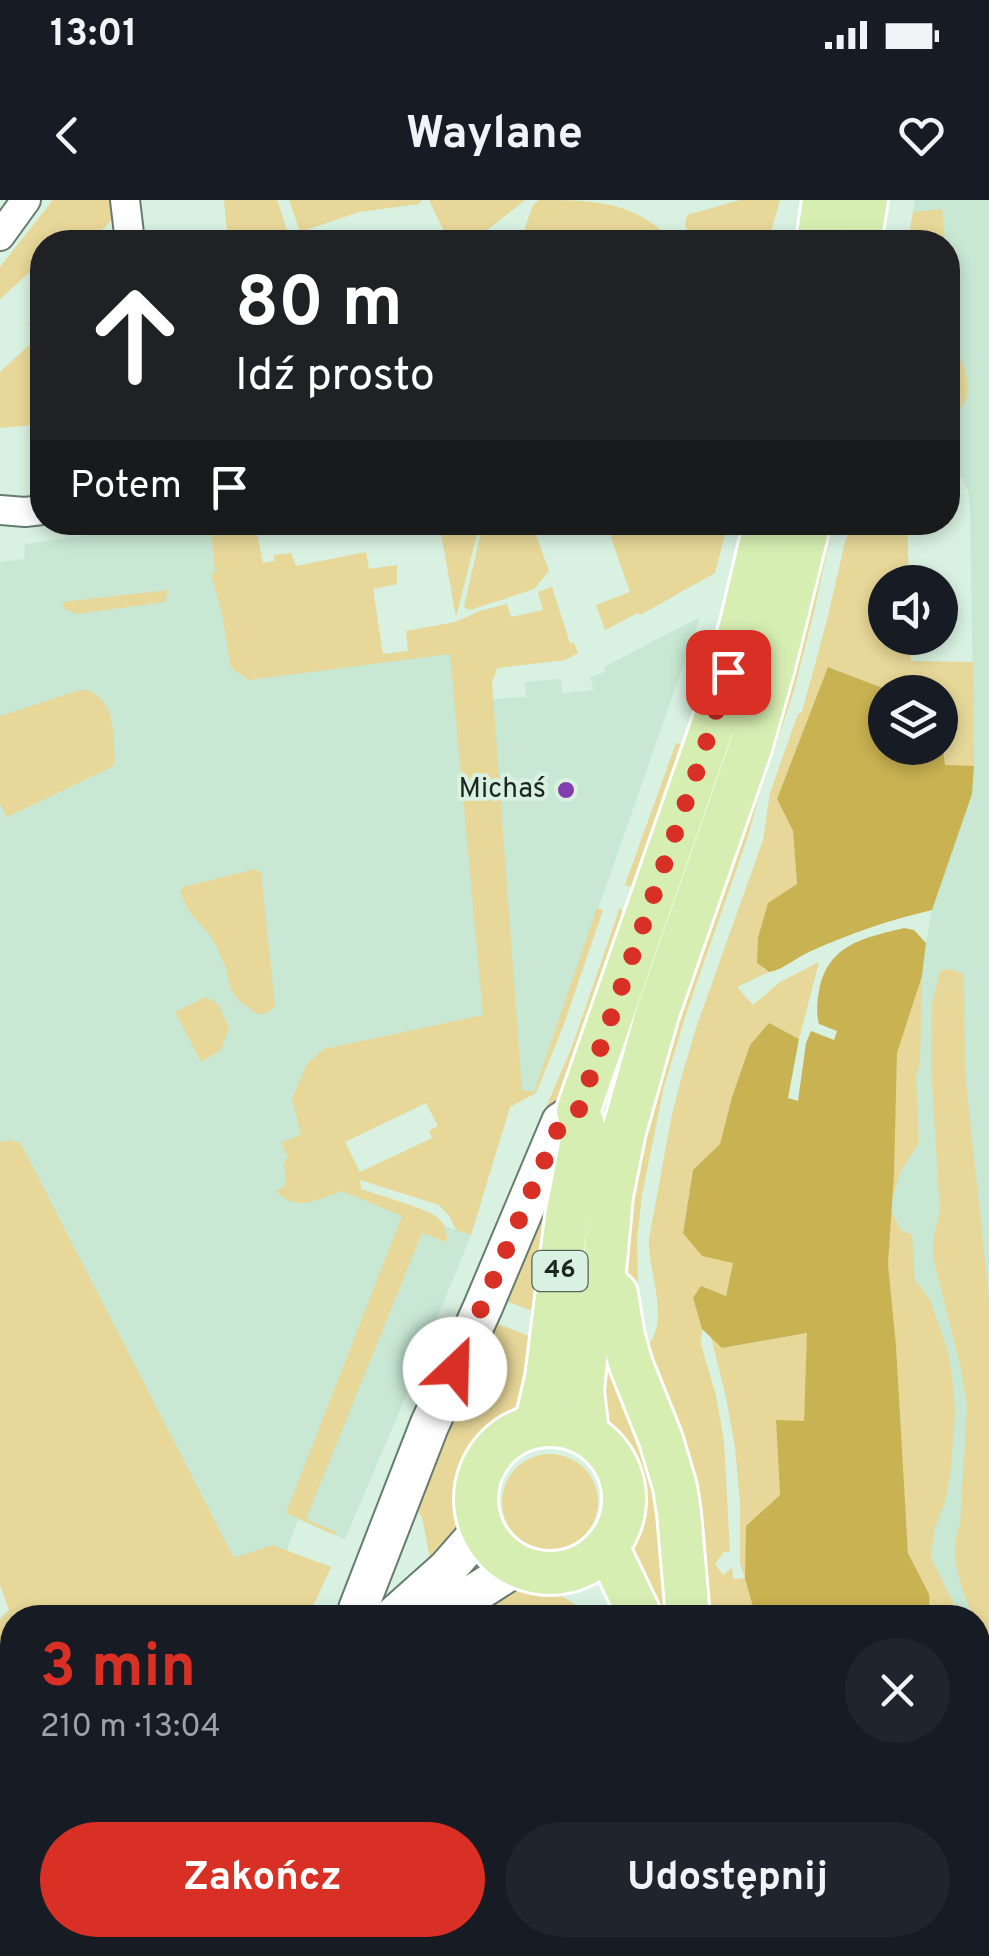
<!DOCTYPE html>
<html lang="pl">
<head>
<meta charset="utf-8">
<style>
  :root { --surface:#171b24; --page:#20242c; --text:#f1f3f6; --muted:#9ea1a6; --accent:#d93025 }
  body { margin:0; font-family:Overpass,sans-serif; background:var(--page); color:var(--text); height:100vh; display:flex; flex-direction:column; font-size:38px; white-space:nowrap }
  * { box-sizing:border-box; margin:0 }
  p { font-size:32px; color:var(--muted) }
  .icon { flex:none; width:55px; height:55px; fill:none; stroke:currentColor; stroke-width:2; stroke-linecap:round; stroke-linejoin:round }
  .map { position:relative; flex:1; overflow:hidden }
  .side { position:absolute; left:0px; top:1405px; width:990px; height:352px; display:flex; flex-direction:column; background:var(--surface); border-radius:40px 40px 0 0; box-shadow:0 5px 15px #0003 }
  .side>* { flex:none }
  .top-card { position:absolute; left:30px; top:30px; width:930px; height:305px; border-radius:40px; box-shadow:0 5px 15px #0003; background:#202124; color:#fff; overflow:hidden }
  .controls { position:absolute; left:868px; top:365px; display:grid; gap:20px }
  .controls a { display:grid; place-items:center; width:90px; height:90px; border-radius:50%; background:var(--surface); box-shadow:0 5px 15px #0003; font-size:50px }
  .pin { position:absolute; display:grid; place-items:center; width:85px; height:85px; color:#fff; margin:-42px; border-radius:20px; box-shadow:0 5px 15px #0006 }
  .me { position:absolute; width:110px; margin:-55px; rotate:24deg; stroke-linejoin:round; filter:drop-shadow(0 0 8px #0008) }
  .turn { display:flex; align-items:center; gap:35px; height:210px; padding:0 40px; font-size:45px }
  .turn .icon { width:130px; height:130px; stroke-width:2.5 }
  .turn b { display:block; font-size:70px; line-height:85px }
  .then { display:flex; align-items:center; height:95px; padding:0 40px; background:#0003; gap:20px; font-size:38px }
  .round { display:grid; place-items:center; flex:none; width:105px; height:105px; border-radius:52px; background:var(--page) }
  .overview { display:flex; align-items:center; justify-content:space-between; height:170px; padding:0 40px }
  h1 { font-size:60px; font-weight:700; line-height:75px; color:var(--accent) }
  .primary-button { display:flex; gap:20px; margin-top:auto; padding:20px 40px }
  .primary-button a { flex:1; height:115px; border-radius:60px; background:var(--accent); color:#fff; font-size:40px; font-weight:700; line-height:115px; text-align:center }
  .primary-button a+a { background:var(--page); color:var(--text) }
  .status { display:flex; justify-content:space-between; align-items:center; height:70px; padding:0 50px; background:var(--surface); direction:ltr }
  .status svg { height:28px; fill:currentColor }
  header { display:flex; justify-content:space-between; align-items:center; height:130px; padding:0 40px; background:var(--surface); font-size:45px; font-weight:700 }
  .map>svg:first-child { display:block }
</style>
</head>
<body>
<div class="status"><b>13:01</b><svg viewBox="0 0 49 12"><path d="M0 12V9h3v3zM5 12V6h3v6zM10 12V3h3v9zM15 12V0h3v12zM26 1h20v11H26zM47 4h2v5h-2z"/></svg></div>
<header><svg class="icon" aria-label="back" viewBox="0 0 24 24"><path d="M15 5l-7 7 7 7"/></svg>Waylane<svg class="icon" aria-label="heart" viewBox="0 0 24 24"><path d="M12 20l-8-8c-3-5 5-10 8-4 3-6 11-1 8 4z"/></svg></header>
<div class="map">
<svg width="989" height="1756" viewBox="0 0 989 1756">
  <rect width="100%" height="100%" fill="#d8f1e0"/>
  <g fill="#c8e8d3">
    <path d="M 915,0 L 989,0 L 989,1756 L 950,1756 L 948,1745 L 978,1745 L 978,1418 L 930,1417 L 929,1394 L 888,1064 L 894,974 L 897,853 L 922,776 L 929,723 L 934,702 L 972,594 L 974,566 L 970,308 L 968,291 L 962,278 L 948,261 L 948,42 L 908,42 Z"/>
    <path d="M 181,322 L 210,323 L 215,373 L 251,473 L 467,443 L 474,500 L 526,497 L 525,482 L 561,479 L 562,493 L 594,490 L 590,477 L 605,472 L 604,467 L 700,417 L 534,893 L 510,907 L 425,837 L 323,860 L 341,984 L 419,1017 L 471,1035 L 436,1121 L 437,1123 L 345,1339 L 298,1319 L 272,1391 L 247,1405 L 0,952 L 0,362 L 24,359 L 25,344 Z"/>
  </g>
  <g fill="#e7d798" fill-rule="evenodd">
    <path d="M 53,0 L 112,0 L 113,19 L 90,42 L 79,42 L 72,35 L 63,42 L 42,42 L 42,61 L 0,99 L 0,67 Z"/>
    <path d="M 224,0 L 277,0 L 291,42 L 228,42 Z"/>
    <path d="M 289,0 L 422,0 L 419,4 L 359,12 L 300,32 Z"/>
    <path d="M 525,0 L 472,42 L 449,42 L 429,0 Z"/>
    <path d="M 539,0 C 584,0 628,0 663,32 L 652,42 L 520,42 L 533,5 Z"/>
    <path d="M 740,0 L 780,0 L 768,42 L 691,42 L 685,25 L 687,15 Z"/>
    <path d="M 942,9 L 945,42 L 908,42 L 913,12 Z"/>
    <path d="M 948,110 C 949,119 950,128 952,136 C 961,166 985,195 948,219 Z"/>
    <path d="M 42,112 L 42,119 L 38,120 L 42,162 L 42,224 L 0,228 L 0,172 L 39,136 L 28,124 Z"/>
    <path d="M 210,323 L 255,323 L 263,363 L 274,361 L 274,355 L 291,353 L 296,366 L 366,352 L 369,369 L 397,365 L 397,384 L 373,389 L 383,454 L 408,451 L 406,431 L 455,422 L 480,411 L 507,404 L 511,417 L 543,410 L 538,392 L 552,387 L 570,443 L 574,443 L 578,453 L 565,460 L 497,468 L 492,483 L 522,890 L 534,892 L 597,708 L 603,710 L 564,824 L 536,893 L 510,907 L 471,1035 L 456,1030 L 450,1017 L 439,1005 L 360,980 L 361,989 C 377,995 430,1009 439,1019 C 446,1026 447,1034 447,1042 L 422,1033 L 306,1319 L 336,1332 L 334,1335 L 286,1313 L 402,1016 L 342,991 C 318,999 296,1013 276,991 L 286,985 L 284,963 L 288,958 L 281,943 L 301,934 L 292,899 L 307,864 L 324,849 L 483,815 L 450,454 L 249,480 L 231,468 L 222,414 L 211,374 L 215,372 ZM 426,903 L 438,926 L 429,931 L 432,938 L 360,972 L 345,942 Z"/>
    <path d="M 439,323 L 532,323 L 549,371 L 534,389 L 470,410 L 464,407 L 482,328 L 479,326 L 456,417 Z"/>
    <path d="M 606,323 L 606,322 L 728,323 L 715,373 L 640,415 L 638,413 L 605,430 L 596,405 L 630,392 Z"/>
    <path d="M 822,323 L 833,323 L 813,416 L 794,490 L 758,599 L 748,636 L 687,811 L 664,886 L 642,995 L 637,1038 L 638,1083 L 641,1112 L 638,1121 L 626,1108 L 622,1059 L 644,909 Z"/>
    <path d="M 852,323 L 907,323 L 909,382 L 885,382 L 885,438 L 910,438 L 911,461 L 973,462 L 974,566 L 945,566 L 940,492 L 893,492 L 829,467 L 777,599 L 793,631 L 797,684 L 762,768 L 769,772 L 737,787 L 753,805 L 780,782 L 819,762 L 799,839 L 769,823 L 750,845 L 732,897 L 720,944 L 693,970 L 683,1032 L 702,1056 L 733,1062 L 726,1096 L 693,1098 L 702,1129 L 701,1145 L 716,1195 L 724,1241 L 730,1352 L 724,1352 L 715,1364 L 723,1375 L 732,1367 L 733,1379 L 745,1378 L 740,1363 L 740,1304 L 735,1248 L 726,1197 L 711,1137 L 723,1148 L 808,1133 L 804,1221 L 776,1221 L 780,1295 L 745,1379 L 756,1417 L 694,1417 L 646,1147 C 672,1122 647,1070 649,1039 L 671,919 L 682,875 L 696,828 L 763,640 L 770,593 L 798,514 L 802,512 L 827,420 L 845,342 Z"/>
    <path d="M 168,390 L 165,402 L 76,414 L 65,409 L 62,402 Z"/>
    <path d="M 86,490 C 116,499 113,535 115,560 L 112,567 L 7,617 L 0,604 L 0,516 L 77,491 Z"/>
    <path d="M 676,543 L 685,545 L 634,688 L 625,685 Z"/>
    <path d="M 256,669 L 261,673 L 275,805 L 268,813 L 257,814 L 238,800 L 231,790 L 226,768 L 217,748 L 210,735 L 189,712 L 180,692 L 183,687 Z"/>
    <path d="M 620,707 L 627,719 L 588,843 L 472,1087 L 471,1083 L 573,844 Z"/>
    <path d="M 951,769 L 964,775 L 965,873 L 989,1099 L 989,1468 L 978,1432 L 978,1418 L 973,1417 C 962,1388 947,1354 960,1324 L 967,1206 L 961,1169 L 933,1057 L 933,1038 L 940,1012 L 931,867 L 932,804 L 940,771 Z"/>
    <path d="M 922,776 L 920,862 L 916,877 L 919,942 L 901,971 L 892,999 L 897,853 Z"/>
    <path d="M 206,797 L 218,804 L 229,828 L 221,850 L 201,862 L 175,812 Z"/>
    <path d="M 570,925 L 540,1114 L 496,1097 Z"/>
    <path d="M 11,940 L 20,943 L 23,948 L 234,1358 L 272,1345 L 331,1367 L 308,1417 L 12,1418 L 12,1617 L 0,1622 L 0,1419 L 9,1410 L 0,1385 L 0,942 Z"/>
    <path d="M 891,1011 L 901,1030 L 912,1035 L 915,1080 L 930,1100 L 948,1152 L 953,1184 L 955,1213 L 951,1267 L 946,1298 L 934,1331 L 931,1358 L 960,1417 L 930,1417 L 929,1394 L 908,1353 L 896,1145 L 888,1064 Z"/>
    <path d="M 486,1120 L 535,1138 L 544,1139 L 514,1224 L 497,1235 L 475,1263 L 467,1286 L 465,1311 L 458,1333 L 431,1364 L 422,1317 L 417,1310 L 407,1305 Z"/>
    <path d="M 594,1145 L 617,1148 L 653,1241 L 678,1417 L 651,1417 L 628,1348 L 633,1312 L 634,1288 L 626,1264 L 603,1229 Z"/>
    <circle cx="550" cy="1302" r="48"/>
    <path d="M 527,1386 C 553,1388 572,1401 591,1417 L 476,1417 L 469,1409 L 515,1388 Z"/>
    <path d="M 978,1512 L 984,1523 L 989,1524 L 989,1756 L 950,1756 L 948,1745 L 978,1745 Z"/>
    <path d="M 28,1745 L 145,1745 L 148,1756 L 31,1756 Z"/>
    <path d="M 305,1745 L 729,1745 L 733,1756 L 310,1756 Z"/>
  </g>
  <g fill="#c9b252">
    <path d="M 828,467 L 893,492 L 885,492 L 885,548 L 940,548 L 940,517 L 945,565 L 974,566 L 972,594 L 932,710 C 890,720 851,733 811,751 C 797,757 783,770 769,772 L 757,763 L 758,738 L 768,703 L 797,684 L 793,631 L 777,599 Z"/>
    <path d="M 904,728 L 914,730 L 926,743 L 922,776 L 897,853 L 894,974 L 888,1064 L 896,1145 L 908,1353 L 929,1394 L 930,1417 L 756,1417 L 745,1379 L 746,1326 L 780,1295 L 776,1220 L 804,1221 L 807,1133 L 722,1148 L 702,1129 L 693,1098 L 701,1086 L 726,1096 L 733,1063 L 702,1056 L 683,1033 L 693,970 L 720,944 L 732,897 L 750,845 L 769,823 L 799,839 L 788,898 L 798,901 L 806,843 L 811,831 L 834,840 L 837,831 L 819,824 C 816,813 817,803 819,791 C 828,744 864,738 904,728 Z"/>
    <path d="M 854,1745 L 948,1745 L 950,1756 L 856,1756 Z"/>
  </g>
  <g fill="none" stroke-linecap="round" stroke-linejoin="round">
    <defs>
      <g id="minor">
        <path d="M 125,0 L 130,42"/>
        <path d="M 0,36 L 26,0"/>
        <path d="M 0,310 L 25,312 L 42,310"/>
        <path d="M 283,1745 L 289,1756"/>
      </g>
      <g id="secondary">
        <path d="M 359,1418 L 358,1409 L 429,1226 L 483,1107 L 561,922 L 578,911"/>
        <path d="M 392,1418 L 447,1369 L 482,1329"/>
        <path d="M 447,1418 L 472,1395 L 517,1366"/>
        <path d="M 0,1665 L 12,1659"/>
        <path d="M 0,1711 L 12,1705"/>
      </g>
      <g id="primary">
        <path d="M 818,42 L 824,0"/>
        <path d="M 859,42 L 866,0"/>
        <path d="M 603,1082 L 616,1094 L 623,1137 L 631,1165 L 661,1240 L 675,1287 L 679,1313 L 688,1418"/>
        <circle cx="550" cy="1299" r="74"/>
        <path d="M 529,1228 L 538,1217 L 547,1178 L 567,1017 L 584,929 L 578,911 L 715,519 L 742,423 L 766,322"/>
        <path d="M 587,1234 L 582,1191 L 591,1097 L 603,1082 L 611,995 L 624,931 L 657,814 L 750,548 L 773,467 L 809,322"/>
        <path d="M 607,1347 L 641,1418"/>
        <path d="M 774,1745 L 778,1756"/>
        <path d="M 820,1745 L 826,1756"/>
      </g>
    </defs>
    <use href="#minor" stroke="#667c6e" stroke-width="32"/>
    <use href="#secondary" stroke="#667c6e" stroke-width="42"/>
    <use href="#primary" stroke="#fff" stroke-width="48"/>
    <use href="#minor" stroke="#fff" stroke-width="28"/>
    <use href="#secondary" stroke="#fff" stroke-width="38"/>
    <use href="#primary" stroke="#d6eeb2" stroke-width="42"/>
  </g>
  <g fill="none" stroke-linecap="round" stroke-linejoin="round">
    <path stroke="#d93025" stroke-width="18" stroke-dasharray="0 32.4" d="M 455,1169 L 561,922 L 578,912 L 702,556 L 728,472"/>
  </g>
  <circle fill="#843db0" stroke="#d8f1e0" stroke-width="4" cx="566" cy="590" r="10"/>
  <g text-anchor="middle" dominant-baseline="central" stroke-width="8" stroke-linejoin="round" paint-order="stroke">
    <rect fill="#d8f1e0" stroke="#55635a" stroke-width="2.5" x="532.5" y="1051" width="55" height="40" rx="8"/>
    <g font-size="25" font-weight="bold" fill="#1d2620">
      <text x="560" y="1071">46</text>
    </g>
    <g font-size="28" fill="#1d2620" stroke="#d8f1e0" text-anchor="end">
      <text x="546" y="590">Michaś</text>
    </g>
  </g>
</svg>
<div class="controls">
<a><svg class="icon" aria-label="sound" viewBox="0 0 24 24"><path d="M4 9h4l5-4v14l-5-4H4zM17 9q2 3 0 6"/></svg></a>
<a><svg class="icon" aria-label="layers" viewBox="0 0 24 24"><path d="M12 4l9 5-9 5-9-5zM3 14l9 5 9-5"/></svg></a>
</div>
<div class="pin" style="left:728px;top:472px;background:#d93025"><svg class="icon" aria-label="arrive" viewBox="0 0 24 24"><path d="M6 21V4h12l-3 4 3 4H6"/></svg></div>
<svg class="me" style="left:455px;top:1169px" viewBox="-20 -20 40 40"><circle r="19" fill="#fff"/><path d="M0-13L10 11 0 6-10 11z" fill="#d93025"/></svg>
<div class="top-card">
<div class="turn"><svg class="icon" aria-label="ahead" viewBox="0 0 24 24"><path d="M12 20V5M6 11l6-6 6 6"/></svg><div><b>80 m</b>Idź prosto</div></div>
<div class="then">Potem<svg class="icon" aria-label="arrive" viewBox="0 0 24 24"><path d="M6 21V4h12l-3 4 3 4H6"/></svg></div>
</div>
<section class="side">
<div class="overview"><div><h1>3 min</h1><p>210 m · 13:04</p></div><a class="round"><svg class="icon" aria-label="close" viewBox="0 0 24 24"><path d="M6 6l12 12M18 6L6 18"/></svg></a></div>
<div class="primary-button"><a>Zakończ</a><a>Udostępnij</a></div>
</section>
</div>
</body>
</html>
